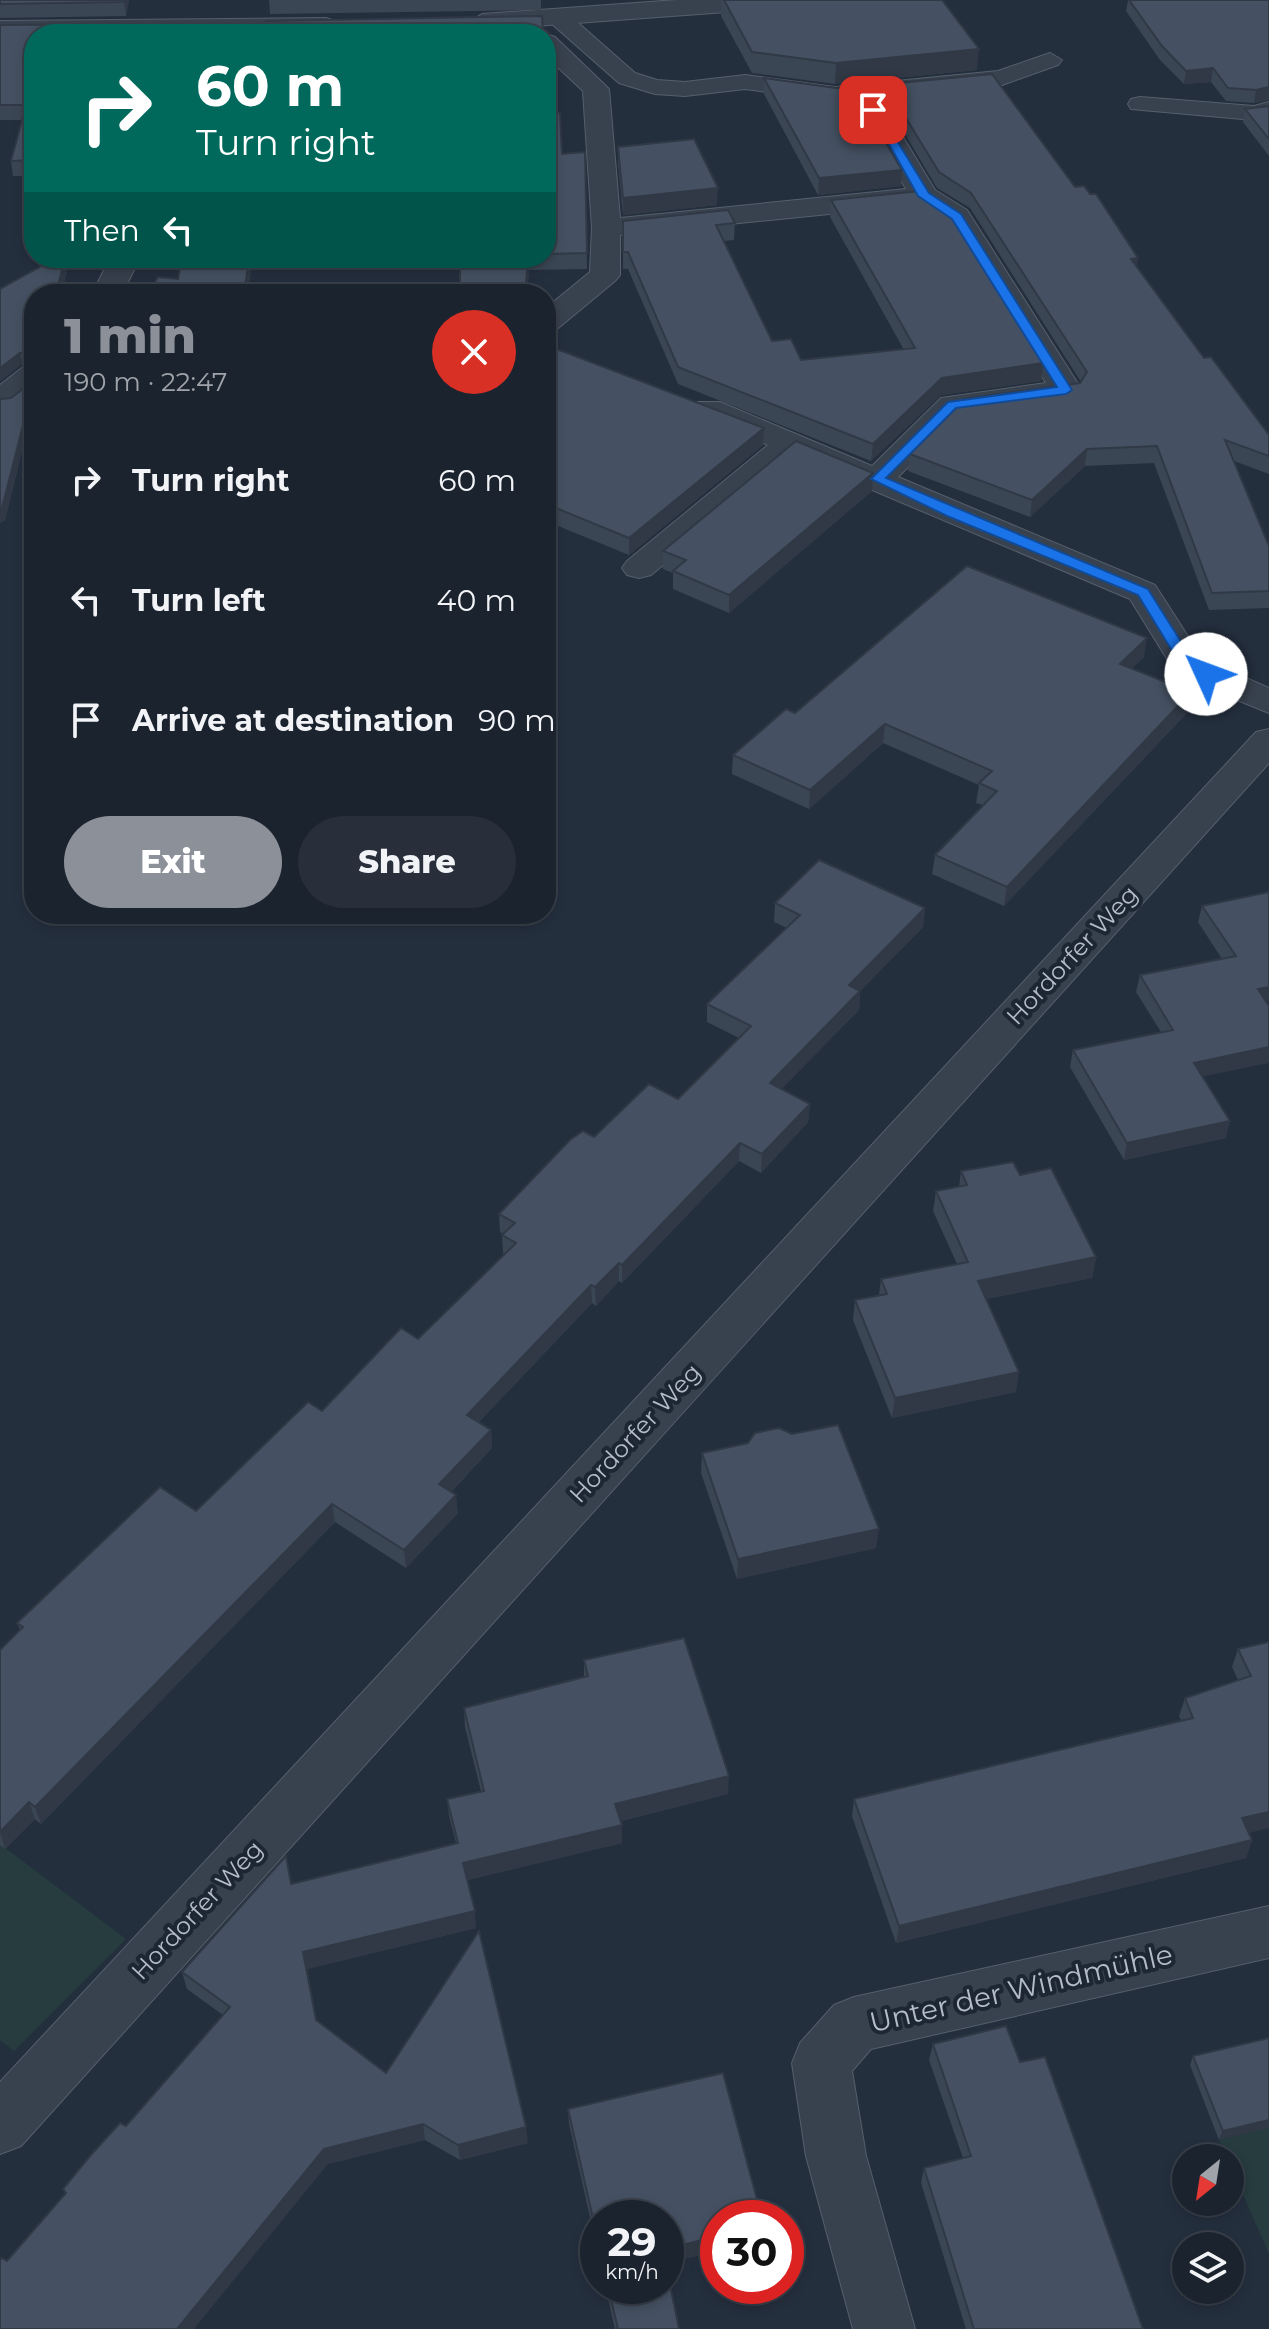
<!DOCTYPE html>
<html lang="en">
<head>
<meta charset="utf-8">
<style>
  :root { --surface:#1b232e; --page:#282f3a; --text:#f1f3f6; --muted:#a0a4aa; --line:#39404a; --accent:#8c9099 }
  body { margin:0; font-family:Montserrat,sans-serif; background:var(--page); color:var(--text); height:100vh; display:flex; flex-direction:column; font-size:30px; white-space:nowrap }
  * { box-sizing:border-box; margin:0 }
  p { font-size:26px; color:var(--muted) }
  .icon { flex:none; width:44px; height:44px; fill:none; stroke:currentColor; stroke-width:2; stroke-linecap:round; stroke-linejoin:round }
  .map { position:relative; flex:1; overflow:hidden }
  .side { position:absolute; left:24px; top:284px; width:532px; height:640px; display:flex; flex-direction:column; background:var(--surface); border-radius:32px; box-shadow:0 4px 12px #0003,0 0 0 2px var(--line) }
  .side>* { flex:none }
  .banner { position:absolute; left:24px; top:24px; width:532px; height:244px; border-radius:32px; box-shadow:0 4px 12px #0003,0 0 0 2px var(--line); background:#00695c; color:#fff; overflow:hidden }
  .needle { width:52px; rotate:210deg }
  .buttons { position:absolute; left:1172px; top:2144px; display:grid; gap:16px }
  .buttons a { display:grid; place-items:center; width:72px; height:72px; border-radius:50%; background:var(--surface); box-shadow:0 4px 12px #0003,0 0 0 2px var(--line); font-size:40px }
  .speed { position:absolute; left:580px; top:2200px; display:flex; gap:16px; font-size:40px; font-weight:700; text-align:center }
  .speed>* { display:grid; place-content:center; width:104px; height:104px; border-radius:50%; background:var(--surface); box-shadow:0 4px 12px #0003,0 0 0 2px var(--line); line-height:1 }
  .speed small { font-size:20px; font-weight:400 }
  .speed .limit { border:12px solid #d22; background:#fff; color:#111 }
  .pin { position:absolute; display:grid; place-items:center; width:68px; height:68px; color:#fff; margin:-34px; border-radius:16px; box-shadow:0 4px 12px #0006 }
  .me { position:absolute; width:88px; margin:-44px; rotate:313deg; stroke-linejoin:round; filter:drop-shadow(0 0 6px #0008) }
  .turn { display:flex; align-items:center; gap:28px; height:168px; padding:0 40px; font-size:36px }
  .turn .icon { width:104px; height:104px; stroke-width:2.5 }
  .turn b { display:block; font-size:56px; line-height:68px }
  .then { display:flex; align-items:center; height:76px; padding:0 40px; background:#0003; gap:16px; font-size:30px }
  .round { display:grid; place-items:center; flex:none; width:84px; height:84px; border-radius:42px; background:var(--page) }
  .headline { display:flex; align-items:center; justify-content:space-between; height:136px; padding:0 40px }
  h1 { font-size:48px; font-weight:800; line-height:60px; color:var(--accent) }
  .button { display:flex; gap:16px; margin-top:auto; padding:16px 40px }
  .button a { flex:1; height:92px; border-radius:48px; background:var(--accent); color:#fff; font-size:32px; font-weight:800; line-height:92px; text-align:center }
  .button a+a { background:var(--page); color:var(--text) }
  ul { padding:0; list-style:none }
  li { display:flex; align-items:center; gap:24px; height:120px; padding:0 40px }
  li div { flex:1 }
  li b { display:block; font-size:30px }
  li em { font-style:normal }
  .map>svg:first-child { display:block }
</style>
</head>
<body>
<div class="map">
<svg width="1269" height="2329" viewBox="0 0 1269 2329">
  <rect width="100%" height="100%" fill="#242f3e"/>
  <g fill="#263c3f">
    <path d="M 0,1844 L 126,1939 L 14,2051 L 0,2040 Z"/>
    <path d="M 1269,2127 L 1269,2254 L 1219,2140 Z"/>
  </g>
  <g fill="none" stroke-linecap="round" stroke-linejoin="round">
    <defs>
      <g id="service">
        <path d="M 560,12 L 568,14 L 635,73 L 657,80 L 685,82 L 745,75 L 835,87 L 998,71 L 1050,53 L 1062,60 L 1058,65 L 1002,85 L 835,101 L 745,89 L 685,96 L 655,94 L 619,83 L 552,24 L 548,19 Z"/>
        <path d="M 1140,97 L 1254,106 L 1269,102 L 1269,117 L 1254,120 L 1131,109 L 1128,104 L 1131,99 Z"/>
      </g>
      <g id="minor">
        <path d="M 546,34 L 555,37 L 609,89 L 620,218 L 906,189 L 860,110 L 863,104 L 883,104 L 935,190 L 967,210 L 1082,390 L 1077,397 L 1066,399 L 962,413 L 898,477 L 1155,585 L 1198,652 L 1219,666 L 1269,688 L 1269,713 L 1193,682 L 1172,667 L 1130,599 L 794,457 L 651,575 L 639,578 L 627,575 L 622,568 L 627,561 L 768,445 L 698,416 L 693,409 L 698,402 L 720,402 L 872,466 L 941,398 L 1046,383 L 946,222 L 919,205 L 620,235 L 620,275 L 615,281 L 557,329 L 546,332 L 546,308 L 590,272 L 592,228 L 583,91 L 546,56 Z"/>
        <path d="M 110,258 L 140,258 L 122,294 L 92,294 Z"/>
        <path d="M 34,365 L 34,389 L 11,407 L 0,409 L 0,385 L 23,367 Z"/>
        <path d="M 1269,729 L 1269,763 L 21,2146 L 0,2154 L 0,2082 L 1256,732 Z"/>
        <path d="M 1269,1906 L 1269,1958 L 871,2049 L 852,2071 L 866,2156 L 915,2329 L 853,2329 L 806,2156 L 792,2063 L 800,2043 L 834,2005 L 854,1997 Z"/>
      </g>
      <g id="tertiary">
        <path d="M 677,0 L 793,0 L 780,8 L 482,30 L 469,22 L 482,14 Z"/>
        <path d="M 326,18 L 335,21 L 339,26 L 335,31 L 0,37 L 0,21 Z"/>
      </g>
    </defs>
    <use href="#service" stroke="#565f6c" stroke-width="2"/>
    <use href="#minor" stroke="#565f6c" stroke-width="2"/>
    <use href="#tertiary" stroke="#565f6c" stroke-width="2"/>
    <use href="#service" fill="#38414e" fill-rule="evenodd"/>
    <use href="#minor" fill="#38414e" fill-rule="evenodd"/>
    <use href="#tertiary" fill="#38414e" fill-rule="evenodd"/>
  </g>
  <g fill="#3b4654">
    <path d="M 0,0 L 129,0 L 126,16 L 0,18 Z"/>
    <path d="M 269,0 L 541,0 L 541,10 L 270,14 Z"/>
    <path d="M 721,0 L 942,0 L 977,70 L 835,84 L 752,73 L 721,16 Z"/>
    <path d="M 1128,0 L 1269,0 L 1269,100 L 1254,103 L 1226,101 L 1211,82 L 1184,84 L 1160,60 L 1126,11 Z"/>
    <path d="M 119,24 L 120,34 L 34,34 L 34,176 L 13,176 L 11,161 L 22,120 L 0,120 L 0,25 Z"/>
    <path d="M 992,74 L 1075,187 L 1137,266 L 1204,358 L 1269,435 L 1269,474 L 1234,461 L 1269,546 L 1269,608 L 1209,610 L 1154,463 L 1085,466 L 1030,517 L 908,471 L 910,454 L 1081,382 L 970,208 L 937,188 L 886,102 L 866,101 L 868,86 Z"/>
    <path d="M 764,78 L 862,102 L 902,170 L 901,186 L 818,195 L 764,94 Z"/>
    <path d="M 546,90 L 547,113 L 562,154 L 585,152 L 587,269 L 529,270 L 527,294 L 460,294 L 460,258 L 546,258 Z"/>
    <path d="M 1269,106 L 1269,156 L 1243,122 L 1245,109 Z"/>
    <path d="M 618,147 L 717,205 L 623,215 L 618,164 Z"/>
    <path d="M 831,200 L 1043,363 L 1041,381 L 941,395 L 871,461 L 678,384 L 628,269 L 623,269 L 623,221 L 735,223 L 734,240 L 724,241 L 772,341 L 801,360 L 904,350 L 830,217 Z"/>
    <path d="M 65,258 L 68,258 L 69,263 L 61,294 L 34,294 L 34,403 L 5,520 L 0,523 L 0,399 L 11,398 L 34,380 L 34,363 L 22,364 L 0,381 L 0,289 Z"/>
    <path d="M 546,345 L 764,428 L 763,445 L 629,555 L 546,521 Z"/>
    <path d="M 873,473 L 872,491 L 729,613 L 673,589 L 673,573 L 663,569 L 663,551 Z"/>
    <path d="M 1144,657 L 1132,668 L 1188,712 L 1004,906 L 932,874 L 935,855 L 983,805 L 976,803 L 979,785 L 883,743 L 809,809 L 732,774 L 733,755 L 795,713 Z"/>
    <path d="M 775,903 L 925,908 L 923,927 L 860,991 L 859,1010 L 781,1089 L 810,1104 L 808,1122 L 761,1173 L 739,1161 L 622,1283 L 619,1281 L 596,1306 L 592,1303 L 479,1422 L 491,1430 L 492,1448 L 451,1492 L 458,1513 L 406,1568 L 335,1522 L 41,1824 L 35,1819 L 5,1849 L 0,1845 L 0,1650 L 20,1630 L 17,1623 L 196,1511 L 322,1411 L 418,1339 L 504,1254 L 503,1253 L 502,1235 L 503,1234 L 500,1232 L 499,1214 L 594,1137 L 678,1099 L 739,1038 L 707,1022 L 707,1004 L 787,928 L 774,922 Z"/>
    <path d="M 1202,906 L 1267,1003 L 1202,1077 L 1226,1138 L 1124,1160 L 1070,1067 L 1073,1050 L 1161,1032 L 1136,992 L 1140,975 L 1222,959 L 1198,922 Z"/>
    <path d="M 961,1171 L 1020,1175 L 1096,1257 L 1092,1278 L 986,1299 L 1016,1392 L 892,1418 L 853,1320 L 855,1300 L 879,1295 L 881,1279 L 957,1264 L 933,1211 L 936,1191 L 959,1187 Z"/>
    <path d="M 702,1453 L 876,1548 L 737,1579 L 701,1473 Z"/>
    <path d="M 1269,1642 L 1249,1833 L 1252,1840 L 1246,1858 L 896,1943 L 852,1816 L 854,1799 L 1181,1720 L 1179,1716 L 1185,1698 L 1238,1680 L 1232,1667 L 1238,1649 Z"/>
    <path d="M 584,1660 L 728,1794 L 621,1821 L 622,1825 L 622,1843 L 467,1880 L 476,1928 L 307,1969 L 316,2020 L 386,2073 L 528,2143 L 460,2160 L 425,2140 L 328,2164 L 65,2194 L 63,2189 L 126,2126 L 223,2015 L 187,1989 L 182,1972 L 292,1884 L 456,1843 L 449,1816 L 447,1799 L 481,1791 L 465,1727 L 464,1708 L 584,1678 Z"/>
    <path d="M 1269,2038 L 1219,2140 L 1190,2065 L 1193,2056 Z"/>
    <path d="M 933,2044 L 1020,2062 L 1143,2329 L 966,2329 L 921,2183 L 924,2168 L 963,2158 L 929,2060 Z"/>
    <path d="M 568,2109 L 718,2218 L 718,2251 L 666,2263 L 598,2218 L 598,2253 L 569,2124 Z"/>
    <path d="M 605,2286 L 666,2286 L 679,2329 L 615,2329 Z"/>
  </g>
  <g fill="#303945">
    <path d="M 124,0 L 129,0 L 126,16 L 124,2 Z"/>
    <path d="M 979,49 L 977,70 L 835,84 L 836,63 Z"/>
    <path d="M 1213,68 L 1211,82 L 1184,84 L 1186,71 Z"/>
    <path d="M 863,85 L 862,101 L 858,95 Z"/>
    <path d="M 1269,87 L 1269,100 L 1254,103 L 1256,90 Z"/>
    <path d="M 902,170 L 901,186 L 818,195 L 819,178 Z"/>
    <path d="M 718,188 L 717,205 L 623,215 L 623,198 Z"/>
    <path d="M 65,258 L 68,258 L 69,263 L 61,294 L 56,294 Z"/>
    <path d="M 249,258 L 253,258 L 248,294 L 244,294 Z"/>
    <path d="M 529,258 L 529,270 L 527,294 L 525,294 Z"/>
    <path d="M 1138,258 L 1136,274 L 1131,259 Z"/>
    <path d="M 20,353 L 22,364 L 0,381 L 0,368 Z"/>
    <path d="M 1043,363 L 1041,381 L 941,395 L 871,461 L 873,444 L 942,378 Z"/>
    <path d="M 34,382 L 34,403 L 5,520 L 0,523 L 0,510 Z"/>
    <path d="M 764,428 L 763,445 L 629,555 L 629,538 Z"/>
    <path d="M 1087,449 L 1085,466 L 1030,517 L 1032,500 Z"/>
    <path d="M 873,473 L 872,491 L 729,613 L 729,595 Z"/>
    <path d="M 1147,638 L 1144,657 L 1117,683 L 1120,664 Z"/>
    <path d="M 1191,692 L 1188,712 L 1004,906 L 1007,887 Z"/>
    <path d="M 885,724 L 883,743 L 809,809 L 810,790 Z"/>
    <path d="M 925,908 L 923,927 L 847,1004 L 849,985 Z"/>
    <path d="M 1269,987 L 1269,1002 L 1254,1005 L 1258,989 Z"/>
    <path d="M 860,991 L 859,1010 L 769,1102 L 770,1083 Z"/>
    <path d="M 1269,1047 L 1269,1063 L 1190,1079 L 1194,1063 Z"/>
    <path d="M 810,1104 L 808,1122 L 761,1173 L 762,1154 Z"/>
    <path d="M 1230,1121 L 1226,1138 L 1124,1160 L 1127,1143 Z"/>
    <path d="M 740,1143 L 739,1161 L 622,1283 L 622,1265 Z"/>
    <path d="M 1096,1257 L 1092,1278 L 975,1301 L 978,1281 Z"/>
    <path d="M 619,1263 L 619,1281 L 596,1306 L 595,1287 Z"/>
    <path d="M 591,1285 L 592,1303 L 468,1433 L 467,1415 Z"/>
    <path d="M 1019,1372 L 1016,1392 L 892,1418 L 895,1398 Z"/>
    <path d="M 491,1430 L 492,1448 L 441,1502 L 439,1484 Z"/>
    <path d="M 456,1495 L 458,1513 L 406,1568 L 404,1550 Z"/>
    <path d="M 332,1504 L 335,1522 L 41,1824 L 35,1807 Z"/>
    <path d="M 879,1529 L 876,1548 L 737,1579 L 738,1559 Z"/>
    <path d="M 729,1776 L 728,1794 L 616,1822 L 615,1804 Z"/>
    <path d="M 29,1802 L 35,1819 L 5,1849 L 0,1832 Z"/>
    <path d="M 1269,1812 L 1269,1828 L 1236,1836 L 1242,1818 Z"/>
    <path d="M 622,1825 L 622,1843 L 465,1881 L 463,1863 Z"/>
    <path d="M 1252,1840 L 1246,1858 L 896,1943 L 899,1926 Z"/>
    <path d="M 475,1911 L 476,1928 L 307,1969 L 303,1952 Z"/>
    <path d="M 1269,2120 L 1269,2128 L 1219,2140 L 1223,2131 Z"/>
    <path d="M 423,2124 L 425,2140 L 328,2164 L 194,2329 L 177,2329 L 324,2149 Z"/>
    <path d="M 526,2127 L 528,2143 L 460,2160 L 458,2145 Z"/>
    <path d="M 718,2236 L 718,2251 L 666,2263 L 666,2249 Z"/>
  </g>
  <g fill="#455162" stroke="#303945" stroke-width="2">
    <path d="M 0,0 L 124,0 L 124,2 L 0,4 Z"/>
    <path d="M 724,0 L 942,0 L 979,49 L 836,63 L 752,52 Z"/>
    <path d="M 1129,0 L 1269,0 L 1269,87 L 1256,90 L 1228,88 L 1213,68 L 1186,71 L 1162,46 Z"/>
    <path d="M 542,16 L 543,34 L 264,34 L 266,21 Z"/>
    <path d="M 119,24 L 116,34 L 34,34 L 34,160 L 11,161 L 26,105 L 0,105 L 0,25 Z"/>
    <path d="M 992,74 L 1075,187 L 1084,186 L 1090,194 L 1096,194 L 1138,258 L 1131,259 L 1204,358 L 1211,357 L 1269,435 L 1269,456 L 1225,440 L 1269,546 L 1269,591 L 1212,593 L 1157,446 L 1087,449 L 1032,500 L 910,454 L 965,399 L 1080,383 L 1087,372 L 971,193 L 939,172 L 887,87 L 868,86 Z"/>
    <path d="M 764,78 L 836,88 L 863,85 L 858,95 L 902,170 L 819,178 Z"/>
    <path d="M 546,90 L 547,113 L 560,113 L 562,154 L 585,152 L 587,253 L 546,254 Z"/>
    <path d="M 1269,106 L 1269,139 L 1245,109 Z"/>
    <path d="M 694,139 L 718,188 L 623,198 L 618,147 Z"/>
    <path d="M 920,191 L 945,207 L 1043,363 L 942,378 L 873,444 L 678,367 L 628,252 L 623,252 L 623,221 L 728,210 L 735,223 L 716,225 L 772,341 L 791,339 L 801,360 L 915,348 L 831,200 Z"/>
    <path d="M 56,258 L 65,258 L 56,294 L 34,294 L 34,382 L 2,508 L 0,510 L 0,399 L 11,398 L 34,380 L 34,351 L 20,353 L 0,368 L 0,289 Z"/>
    <path d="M 182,258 L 249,258 L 244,294 L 148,294 L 158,277 L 178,279 Z"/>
    <path d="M 460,258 L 528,258 L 525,294 L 460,294 Z"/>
    <path d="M 317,283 L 344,294 L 300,294 Z"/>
    <path d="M 387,286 L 409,294 L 373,294 Z"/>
    <path d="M 546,345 L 764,428 L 629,538 L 546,504 Z"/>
    <path d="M 796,441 L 873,473 L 729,595 L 673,571 L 686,560 L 663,551 Z"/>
    <path d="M 967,566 L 1147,638 L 1120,664 L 1191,692 L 1007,887 L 935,855 L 997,791 L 979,783 L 992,771 L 885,724 L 810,790 L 733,755 L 786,709 L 795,713 Z"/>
    <path d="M 819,860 L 925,908 L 849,985 L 860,991 L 770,1083 L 810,1104 L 762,1154 L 740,1143 L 622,1265 L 619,1263 L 595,1287 L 591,1285 L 467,1415 L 491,1430 L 439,1484 L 456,1495 L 404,1550 L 332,1504 L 35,1807 L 29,1802 L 0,1832 L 0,1650 L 23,1627 L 17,1623 L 160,1487 L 196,1511 L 308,1402 L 322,1411 L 401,1328 L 418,1339 L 516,1243 L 502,1235 L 515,1223 L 499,1214 L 570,1140 L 583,1131 L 594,1137 L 649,1084 L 678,1099 L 751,1026 L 707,1004 L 800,915 L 775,903 Z"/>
    <path d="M 1269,892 L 1269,987 L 1258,989 L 1269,1006 L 1269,1047 L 1194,1063 L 1230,1121 L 1127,1143 L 1073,1050 L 1173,1030 L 1140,975 L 1236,956 L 1202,906 Z"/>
    <path d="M 1013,1162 L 1020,1175 L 1051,1168 L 1096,1257 L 978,1281 L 1019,1372 L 895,1398 L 855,1300 L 887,1294 L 881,1279 L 968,1262 L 936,1191 L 967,1185 L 961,1171 Z"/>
    <path d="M 838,1425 L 879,1529 L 738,1559 L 702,1453 L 748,1443 L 755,1433 L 779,1428 L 792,1434 Z"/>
    <path d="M 684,1638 L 729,1776 L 615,1804 L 622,1825 L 463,1863 L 475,1911 L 303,1952 L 316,2020 L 386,2073 L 479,1931 L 526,2127 L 458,2145 L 423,2124 L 324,2149 L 177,2329 L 0,2329 L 0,2260 L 2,2258 L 7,2261 L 66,2193 L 63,2189 L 90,2156 L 120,2123 L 126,2126 L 230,2007 L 182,1972 L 286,1856 L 291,1884 L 458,1843 L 447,1799 L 484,1791 L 464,1708 L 588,1676 L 584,1660 Z"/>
    <path d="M 1269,1642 L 1269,1812 L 1242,1818 L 1252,1840 L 899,1926 L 854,1799 L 1193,1718 L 1185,1698 L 1251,1676 L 1238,1649 Z"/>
    <path d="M 1006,2026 L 1020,2062 L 1045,2057 L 1143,2329 L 974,2329 L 924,2168 L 971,2156 L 933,2044 Z"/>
    <path d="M 1269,2038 L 1269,2120 L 1223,2131 L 1193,2056 Z"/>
    <path d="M 723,2073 L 762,2218 L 718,2218 L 718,2236 L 666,2249 L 666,2218 L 598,2218 L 598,2240 L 568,2109 Z"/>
    <path d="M 666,2265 L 679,2329 L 618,2329 L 608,2286 L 666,2286 Z"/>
  </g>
  <path fill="#1a73e8" stroke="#114b97" stroke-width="2" d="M 869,108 L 877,108 L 929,193 L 961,214 L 1072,390 L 1066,394 L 956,408 L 886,478 L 1148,589 L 1190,656 L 1211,671 L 1211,677 L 1201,677 L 1179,662 L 1138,595 L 947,516 L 871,479 L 948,402 L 1057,387 L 952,219 L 918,196 Z"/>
  <g text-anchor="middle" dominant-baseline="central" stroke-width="8" stroke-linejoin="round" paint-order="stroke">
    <g font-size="24" fill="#b4bcc9" stroke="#1d2633">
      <text transform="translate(1072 955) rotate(-47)">Hordorfer Weg</text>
      <text transform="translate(635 1433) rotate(-47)">Hordorfer Weg</text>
      <text transform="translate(197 1910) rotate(-47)">Hordorfer Weg</text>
    </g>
    <g font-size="28" fill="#b4bcc9" stroke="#1d2633">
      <text transform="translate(1021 1988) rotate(-13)">Unter der Windmühle</text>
    </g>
  </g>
</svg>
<div class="buttons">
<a><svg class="needle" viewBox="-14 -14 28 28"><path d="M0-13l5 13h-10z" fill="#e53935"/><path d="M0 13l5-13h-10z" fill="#a0a4aa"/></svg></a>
<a><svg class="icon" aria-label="layers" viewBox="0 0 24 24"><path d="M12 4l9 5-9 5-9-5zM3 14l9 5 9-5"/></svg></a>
</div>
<div class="speed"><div>29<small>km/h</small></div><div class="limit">30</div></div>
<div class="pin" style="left:873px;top:110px;background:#d93025"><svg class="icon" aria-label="arrive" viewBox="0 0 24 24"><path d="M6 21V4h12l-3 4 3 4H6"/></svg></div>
<svg class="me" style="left:1206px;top:674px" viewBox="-20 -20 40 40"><circle r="19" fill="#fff"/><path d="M0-13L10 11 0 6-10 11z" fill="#1a73e8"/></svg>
<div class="banner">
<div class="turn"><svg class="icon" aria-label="right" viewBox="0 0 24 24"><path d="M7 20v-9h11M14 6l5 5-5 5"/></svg><div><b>60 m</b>Turn right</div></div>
<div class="then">Then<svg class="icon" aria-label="left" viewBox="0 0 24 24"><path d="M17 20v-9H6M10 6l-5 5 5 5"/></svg></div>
</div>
<section class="side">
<div class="headline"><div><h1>1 min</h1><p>190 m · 22:47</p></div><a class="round" style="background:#d93025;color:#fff"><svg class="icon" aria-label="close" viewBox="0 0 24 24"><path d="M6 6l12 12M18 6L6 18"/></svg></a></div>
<ul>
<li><svg class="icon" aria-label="right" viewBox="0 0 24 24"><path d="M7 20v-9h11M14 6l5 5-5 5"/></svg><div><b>Turn right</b></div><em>60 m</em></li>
<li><svg class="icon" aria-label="left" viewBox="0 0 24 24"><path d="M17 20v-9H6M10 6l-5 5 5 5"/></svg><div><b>Turn left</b></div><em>40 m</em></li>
<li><svg class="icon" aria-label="arrive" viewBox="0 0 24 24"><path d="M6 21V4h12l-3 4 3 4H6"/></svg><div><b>Arrive at destination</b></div><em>90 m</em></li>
</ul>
<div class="button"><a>Exit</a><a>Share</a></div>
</section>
</div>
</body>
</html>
